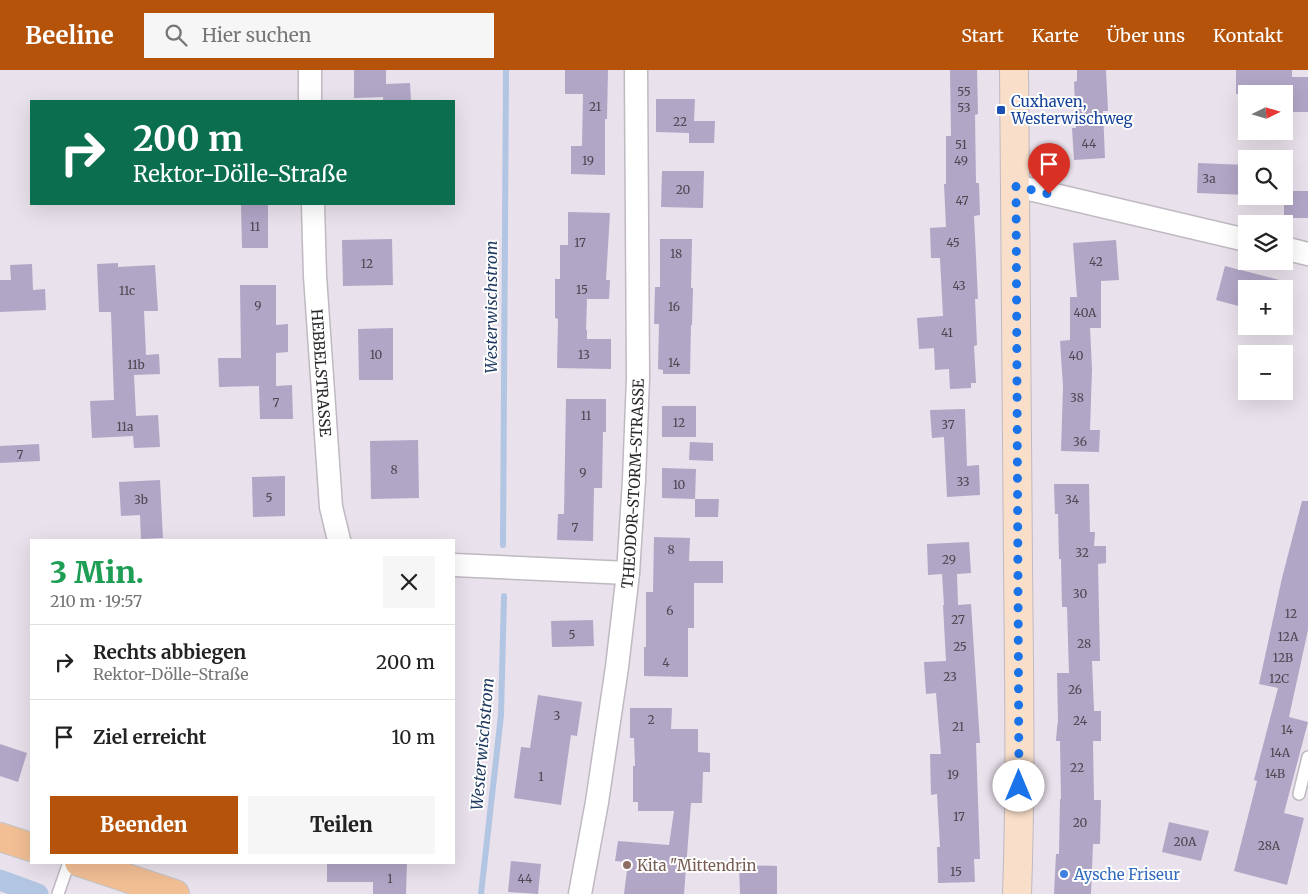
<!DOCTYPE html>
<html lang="de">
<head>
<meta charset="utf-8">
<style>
  :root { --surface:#fff; --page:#f6f6f6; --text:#222; --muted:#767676; --line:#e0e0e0; --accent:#b45309 }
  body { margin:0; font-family:Merriweather,serif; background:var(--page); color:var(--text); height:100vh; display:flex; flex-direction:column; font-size:19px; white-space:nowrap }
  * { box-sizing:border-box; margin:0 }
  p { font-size:16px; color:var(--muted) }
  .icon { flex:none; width:28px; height:28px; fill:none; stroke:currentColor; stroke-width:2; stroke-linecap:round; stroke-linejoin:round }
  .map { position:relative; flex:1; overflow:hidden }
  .sheet { position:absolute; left:30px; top:469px; width:425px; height:325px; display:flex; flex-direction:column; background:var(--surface); border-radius:0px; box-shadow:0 5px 20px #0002 }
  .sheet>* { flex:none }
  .guide { position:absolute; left:30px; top:30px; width:425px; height:105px; border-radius:0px; box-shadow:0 5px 20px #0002; background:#0b6e4f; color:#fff; overflow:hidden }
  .needle { width:32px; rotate:85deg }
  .buttons { position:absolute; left:1238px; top:15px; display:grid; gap:10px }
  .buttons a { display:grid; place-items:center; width:55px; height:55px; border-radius:0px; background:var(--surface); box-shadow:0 5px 20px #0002; font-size:25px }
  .pin { position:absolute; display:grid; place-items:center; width:42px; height:42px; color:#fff; margin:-51px -21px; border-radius:50% 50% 50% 0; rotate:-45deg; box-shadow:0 0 5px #0007 }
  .pin .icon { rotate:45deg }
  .me { position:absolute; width:55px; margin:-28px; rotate:0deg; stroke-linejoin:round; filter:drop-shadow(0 0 4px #0008) }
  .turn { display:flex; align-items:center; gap:18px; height:105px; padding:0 20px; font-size:22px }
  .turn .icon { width:65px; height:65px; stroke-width:2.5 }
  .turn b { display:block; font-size:35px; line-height:42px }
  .round { display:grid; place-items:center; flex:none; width:52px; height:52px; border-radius:0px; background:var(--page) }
  .overview { display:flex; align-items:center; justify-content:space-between; height:85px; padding:0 20px }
  h1 { font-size:30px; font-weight:800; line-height:38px; color:#1e9e55 }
  .primary-button { display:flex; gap:10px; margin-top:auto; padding:10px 20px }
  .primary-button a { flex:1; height:58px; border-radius:0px; background:var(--accent); color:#fff; font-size:20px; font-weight:800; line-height:58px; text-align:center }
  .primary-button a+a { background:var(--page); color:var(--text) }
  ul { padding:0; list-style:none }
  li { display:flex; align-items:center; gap:15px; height:75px; padding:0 20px; border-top:1px solid var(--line) }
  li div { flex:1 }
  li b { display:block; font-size:19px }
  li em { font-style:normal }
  header { display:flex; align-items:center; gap:30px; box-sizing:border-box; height:70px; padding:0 25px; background:var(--accent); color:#fff }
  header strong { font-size:24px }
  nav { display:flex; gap:28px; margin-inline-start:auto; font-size:18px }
  .search { width:350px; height:45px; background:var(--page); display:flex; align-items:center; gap:12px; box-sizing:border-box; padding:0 18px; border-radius:0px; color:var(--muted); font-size:19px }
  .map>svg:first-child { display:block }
</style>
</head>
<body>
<header>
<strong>Beeline</strong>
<div class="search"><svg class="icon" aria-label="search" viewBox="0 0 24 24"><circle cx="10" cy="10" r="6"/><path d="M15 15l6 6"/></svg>Hier suchen</div>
<nav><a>Start</a><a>Karte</a><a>Über uns</a><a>Kontakt</a></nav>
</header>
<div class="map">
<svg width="1308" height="824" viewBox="0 0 1308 824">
  <rect width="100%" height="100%" fill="#e9e1eb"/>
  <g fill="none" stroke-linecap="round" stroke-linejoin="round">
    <g stroke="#b2c5e2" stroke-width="6">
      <path d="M 503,475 L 506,0"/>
      <path d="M 481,824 L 501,645 L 504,526"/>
    </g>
    <path stroke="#b2c5e2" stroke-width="21" d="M 0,810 L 38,824"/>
  </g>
  <g fill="#b1a6c6">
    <path d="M 354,0 L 386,0 L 386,14 L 410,13 L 411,31 L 383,31 L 383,27 L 354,28 Z"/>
    <path d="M 565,0 L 608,0 L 607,49 L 605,49 L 605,105 L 571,104 L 571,76 L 582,76 L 583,24 L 565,24 Z"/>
    <path d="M 950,0 L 977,0 L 978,44 L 975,45 L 976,113 L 979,113 L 980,145 L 974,146 L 978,229 L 975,229 L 977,275 L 974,276 L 976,313 L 971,313 L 971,318 L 950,319 L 949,299 L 935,300 L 934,278 L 919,279 L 917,248 L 943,246 L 940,188 L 931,188 L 930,158 L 946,157 L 944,114 L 946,114 L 946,66 L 951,66 Z"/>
    <path d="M 1077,0 L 1106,0 L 1108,41 L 1103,41 L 1105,88 L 1074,90 L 1072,58 L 1076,58 L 1074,12 L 1077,11 Z"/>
    <path d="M 1236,0 L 1292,0 L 1292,7 L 1308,7 L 1308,42 L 1292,42 L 1292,31 L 1284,31 L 1284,24 L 1236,24 Z"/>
    <path d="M 656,29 L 695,29 L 694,51 L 715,51 L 714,73 L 689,73 L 689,63 L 656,62 Z"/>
    <path d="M 1198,93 L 1246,95 L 1246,125 L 1197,123 Z"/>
    <path d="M 662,101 L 704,101 L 703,138 L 661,137 Z"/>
    <rect x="1284" y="121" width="24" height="27"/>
    <path d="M 241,134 L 268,134 L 268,178 L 242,178 Z"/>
    <path d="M 568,142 L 610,143 L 606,210 L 610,210 L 609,229 L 587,229 L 586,260 L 587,260 L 587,269 L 611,269 L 611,299 L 557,298 L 558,249 L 555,248 L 555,209 L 560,209 L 560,175 L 568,175 Z"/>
    <path d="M 392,169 L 393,215 L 343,216 L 342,170 Z"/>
    <path d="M 660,169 L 692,169 L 691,218 L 693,218 L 692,255 L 691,255 L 690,304 L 663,304 L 663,300 L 658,299 L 659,254 L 654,254 L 655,217 L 660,217 Z"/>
    <path d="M 1116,170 L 1119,210 L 1101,211 L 1101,258 L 1090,258 L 1092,299 L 1090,360 L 1100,360 L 1099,382 L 1061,381 L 1063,316 L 1060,271 L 1070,270 L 1070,227 L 1077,227 L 1073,173 Z"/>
    <path d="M 118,193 L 118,197 L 155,195 L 158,241 L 144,241 L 146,285 L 159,284 L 160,304 L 134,305 L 136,346 L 158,345 L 160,377 L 134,378 L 133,366 L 92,368 L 90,331 L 114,330 L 111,242 L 99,242 L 97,194 Z"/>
    <path d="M 32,194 L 33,220 L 45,219 L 46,240 L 0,242 L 0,210 L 11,210 L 10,195 Z"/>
    <path d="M 1225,196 L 1291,213 L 1290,219 L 1246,219 L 1246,238 L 1216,230 Z"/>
    <path d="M 240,215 L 276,215 L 276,255 L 288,254 L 288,282 L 276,283 L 276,316 L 292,315 L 293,349 L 260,349 L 259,316 L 219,317 L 218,288 L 241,288 Z"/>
    <path d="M 393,258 L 393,310 L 359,310 L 358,259 Z"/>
    <path d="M 566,329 L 606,329 L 606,362 L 603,362 L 602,418 L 594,418 L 593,471 L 557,470 L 558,444 L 564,444 Z"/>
    <rect x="662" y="336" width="34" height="31"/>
    <path d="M 965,339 L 967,396 L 979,395 L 980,425 L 947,427 L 944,367 L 932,368 L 930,340 Z"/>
    <path d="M 418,370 L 419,428 L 371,429 L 370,371 Z"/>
    <path d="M 690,372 L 713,373 L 713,391 L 689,390 Z"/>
    <path d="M 39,374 L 40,391 L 0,393 L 0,376 Z"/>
    <path d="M 662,398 L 696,399 L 695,429 L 662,428 Z"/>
    <path d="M 285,406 L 285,446 L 253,447 L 252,407 Z"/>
    <path d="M 160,410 L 163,468 L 141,469 L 140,445 L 121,446 L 119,412 Z"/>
    <path d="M 1054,414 L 1089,414 L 1090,462 L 1095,462 L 1094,476 L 1106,476 L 1106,493 L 1098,494 L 1100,591 L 1092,591 L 1094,641 L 1101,641 L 1101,671 L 1093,671 L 1094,730 L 1101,730 L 1100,774 L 1093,774 L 1091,824 L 1054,824 L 1056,784 L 1059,784 L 1060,729 L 1061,729 L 1060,671 L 1056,671 L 1057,658 L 1058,651 L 1057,603 L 1069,603 L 1067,537 L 1062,537 L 1061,489 L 1059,489 L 1058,444 L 1055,444 Z"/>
    <path d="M 695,429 L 719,429 L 718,447 L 695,447 Z"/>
    <path d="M 1302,431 L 1308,431 L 1308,560 L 1289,647 L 1308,652 L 1284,743 L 1304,748 L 1287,815 L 1234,801 L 1257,711 L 1254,710 L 1278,618 L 1259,614 L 1282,508 Z"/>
    <path d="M 654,467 L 690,468 L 689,491 L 723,491 L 723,513 L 694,513 L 694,558 L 688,558 L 688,607 L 644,606 L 644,577 L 646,577 L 646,522 L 653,522 Z"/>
    <path d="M 969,472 L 971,503 L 957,504 L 958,535 L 971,534 L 980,673 L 976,673 L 980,789 L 974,789 L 975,812 L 938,813 L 937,777 L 940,777 L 937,724 L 931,725 L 930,684 L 941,684 L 936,623 L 926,624 L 924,592 L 946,591 L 943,535 L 944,535 L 942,504 L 928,505 L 927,474 Z"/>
    <path d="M 593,550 L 594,576 L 552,577 L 551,551 Z"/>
    <path d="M 538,625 L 582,632 L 577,666 L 571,665 L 561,735 L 514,728 L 521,677 L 530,678 Z"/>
    <path d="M 630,638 L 672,638 L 671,659 L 698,659 L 698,682 L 710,683 L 710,702 L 703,702 L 702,733 L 691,733 L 684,824 L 624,824 L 628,792 L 615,791 L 618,771 L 669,775 L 674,741 L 638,741 L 638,732 L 633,732 L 633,696 L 635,696 L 634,668 L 630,668 Z"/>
    <path d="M 0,674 L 27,683 L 18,712 L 0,706 Z"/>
    <path d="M 1169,752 L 1209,761 L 1201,791 L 1162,782 Z"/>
    <path d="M 511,791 L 541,794 L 538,824 L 508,822 Z"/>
    <path d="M 327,792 L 407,792 L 406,824 L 373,824 L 373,812 L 327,812 Z"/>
    <path d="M 739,795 L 777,796 L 777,824 L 740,824 Z"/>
  </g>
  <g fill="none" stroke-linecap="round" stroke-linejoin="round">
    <defs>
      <g id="lane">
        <path d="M 1299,724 L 1308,687"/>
        <path d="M 58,824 L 69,792"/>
      </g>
      <g id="street">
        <path d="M 310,0 L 310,31"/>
        <path d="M 1016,116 L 1246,170"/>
        <path id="s1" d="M 313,134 L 315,206 L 331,437 L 339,470"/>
        <path d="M 1284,178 L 1308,184"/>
        <path d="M 454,495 L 628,503"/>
        <path id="s2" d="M 580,824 L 597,732 L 617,597 L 628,503 L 634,410 L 638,308 L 636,0"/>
      </g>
      <path id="secondary" d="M 1014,0 C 1016,164 1017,328 1018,493 C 1019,603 1021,714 1017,824"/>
      <g id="primary">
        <path d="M 0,767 L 31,777"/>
        <path d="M 79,792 L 175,824"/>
      </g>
    </defs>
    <use href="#lane" stroke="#bfb9c1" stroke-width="14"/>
    <use href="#street" stroke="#bfb9c1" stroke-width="25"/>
    <use href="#secondary" stroke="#bfb9c1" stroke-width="30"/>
    <use href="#primary" stroke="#c4c3c4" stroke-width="30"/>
    <use href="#lane" stroke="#fff" stroke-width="11"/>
    <use href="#street" stroke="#fff" stroke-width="22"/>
    <use href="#secondary" stroke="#f9dfca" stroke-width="28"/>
    <use href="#primary" stroke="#f2bf95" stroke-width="28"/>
  </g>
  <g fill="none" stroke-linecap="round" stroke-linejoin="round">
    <path stroke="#1a73e8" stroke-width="9" stroke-dasharray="0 16.2" d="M 1019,716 L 1016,116 L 1049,124"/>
  </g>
  <rect fill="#1a4fb4" stroke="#fff" stroke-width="2" x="996" y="35" width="10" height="10" rx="2.5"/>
  <circle fill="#8d6e63" stroke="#fff" stroke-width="2" cx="627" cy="795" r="5"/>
  <circle fill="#3f7fe0" stroke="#fff" stroke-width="2" cx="1064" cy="804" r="5"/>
  <g text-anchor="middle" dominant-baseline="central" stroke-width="4" stroke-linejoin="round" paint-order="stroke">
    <g font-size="12" fill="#4d4852">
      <text x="964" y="21">55</text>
      <text x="595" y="36">21</text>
      <text x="964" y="37">53</text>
      <text x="680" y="51">22</text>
      <text x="1089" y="73">44</text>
      <text x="961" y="74">51</text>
      <text x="588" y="90">19</text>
      <text x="961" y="90">49</text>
      <text x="1209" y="108">3a</text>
      <text x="683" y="119">20</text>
      <text x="962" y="130">47</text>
      <text x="255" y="156">11</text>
      <text x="580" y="172">17</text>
      <text x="953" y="172">45</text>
      <text x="676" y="183">18</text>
      <text x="1096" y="191">42</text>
      <text x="367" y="193">12</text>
      <text x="959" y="215">43</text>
      <text x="582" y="219">15</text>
      <text x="127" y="220">11c</text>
      <text x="258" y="235">9</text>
      <text x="674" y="236">16</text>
      <text x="1085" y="242">40A</text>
      <text x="947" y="262">41</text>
      <text x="376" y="284">10</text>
      <text x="584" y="284">13</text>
      <text x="1076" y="285">40</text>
      <text x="674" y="292">14</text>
      <text x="136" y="294">11b</text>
      <text x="1077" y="327">38</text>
      <text x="276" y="332">7</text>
      <text x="586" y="345">11</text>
      <text x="679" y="352">12</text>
      <text x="948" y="354">37</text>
      <text x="125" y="356">11a</text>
      <text x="1080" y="371">36</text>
      <text x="20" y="384">7</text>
      <text x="394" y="399">8</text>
      <text x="583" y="402">9</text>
      <text x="963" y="411">33</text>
      <text x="679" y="414">10</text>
      <text x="269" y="427">5</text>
      <text x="141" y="429">3b</text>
      <text x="1072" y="429">34</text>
      <text x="575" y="457">7</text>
      <text x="671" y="479">8</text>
      <text x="1082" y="482">32</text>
      <text x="949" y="489">29</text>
      <text x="1080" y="523">30</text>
      <text x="670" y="540">6</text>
      <text x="1291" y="543">12</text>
      <text x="958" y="549">27</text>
      <text x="572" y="564">5</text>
      <text x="1288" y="566">12A</text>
      <text x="1084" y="573">28</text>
      <text x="960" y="576">25</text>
      <text x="1283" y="587">12B</text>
      <text x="666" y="592">4</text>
      <text x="950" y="606">23</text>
      <text x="1279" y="608">12C</text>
      <text x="1075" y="619">26</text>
      <text x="557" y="645">3</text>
      <text x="651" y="649">2</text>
      <text x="1080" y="650">24</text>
      <text x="958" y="656">21</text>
      <text x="1287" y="659">14</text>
      <text x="1280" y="682">14A</text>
      <text x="1077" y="697">22</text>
      <text x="1275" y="703">14B</text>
      <text x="953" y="704">19</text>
      <text x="541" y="706">1</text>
      <text x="959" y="746">17</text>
      <text x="1080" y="752">20</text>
      <text x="1185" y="771">20A</text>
      <text x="1269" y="775">28A</text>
      <text x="956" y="801">15</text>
      <text x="390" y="808">1</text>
      <text x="525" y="808">44</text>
    </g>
    <g font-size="15" fill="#164399" stroke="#fff" text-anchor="start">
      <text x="1011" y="31">Cuxhaven,<tspan x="1011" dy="17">Westerwischweg</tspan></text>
    </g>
    <g font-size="15" fill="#2c292c" stroke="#fff">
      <text stroke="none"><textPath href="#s1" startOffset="169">HEBBELSTRASSE</textPath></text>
      <text stroke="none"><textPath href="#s2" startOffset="414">THEODOR-STORM-STRASSE</textPath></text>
    </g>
    <g font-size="15" fill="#785e54" stroke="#fff" text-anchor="start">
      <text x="637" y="795">Kita "Mittendrin</text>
    </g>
    <g font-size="15" fill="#366cbe" stroke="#fff" text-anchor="start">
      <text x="1074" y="804">Aysche Friseur</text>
    </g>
    <g font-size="16" font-style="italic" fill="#1d385f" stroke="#fff">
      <text transform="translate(491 237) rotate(-90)">Westerwischstrom</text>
      <text transform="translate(482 674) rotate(-85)">Westerwischstrom</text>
    </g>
  </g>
</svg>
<div class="buttons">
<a><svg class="needle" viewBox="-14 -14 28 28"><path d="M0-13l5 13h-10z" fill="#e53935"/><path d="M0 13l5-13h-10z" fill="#767676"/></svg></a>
<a><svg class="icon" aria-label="search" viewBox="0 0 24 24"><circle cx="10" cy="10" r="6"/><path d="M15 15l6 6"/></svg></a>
<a><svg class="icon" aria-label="layers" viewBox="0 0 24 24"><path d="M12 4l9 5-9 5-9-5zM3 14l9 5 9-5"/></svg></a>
<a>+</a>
<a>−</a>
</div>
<div class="pin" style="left:1049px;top:124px;background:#d93025"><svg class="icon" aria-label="arrive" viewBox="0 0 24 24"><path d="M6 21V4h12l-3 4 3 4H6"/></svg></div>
<svg class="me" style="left:1019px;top:716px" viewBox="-20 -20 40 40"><circle r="19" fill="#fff"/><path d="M0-13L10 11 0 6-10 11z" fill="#1a73e8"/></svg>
<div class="guide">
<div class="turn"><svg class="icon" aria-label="right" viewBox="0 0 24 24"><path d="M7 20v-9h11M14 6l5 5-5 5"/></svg><div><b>200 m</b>Rektor-Dölle-Straße</div></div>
</div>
<section class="sheet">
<div class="overview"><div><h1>3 Min.</h1><p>210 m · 19:57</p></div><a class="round"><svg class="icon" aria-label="close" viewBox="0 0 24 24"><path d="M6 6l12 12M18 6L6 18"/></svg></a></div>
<ul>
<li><svg class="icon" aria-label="right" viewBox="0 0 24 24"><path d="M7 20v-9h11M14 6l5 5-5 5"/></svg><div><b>Rechts abbiegen</b><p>Rektor-Dölle-Straße</p></div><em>200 m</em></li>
<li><svg class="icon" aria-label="arrive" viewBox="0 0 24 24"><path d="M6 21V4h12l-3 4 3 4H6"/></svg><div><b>Ziel erreicht</b></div><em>10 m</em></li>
</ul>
<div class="primary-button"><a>Beenden</a><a>Teilen</a></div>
</section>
</div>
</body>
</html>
